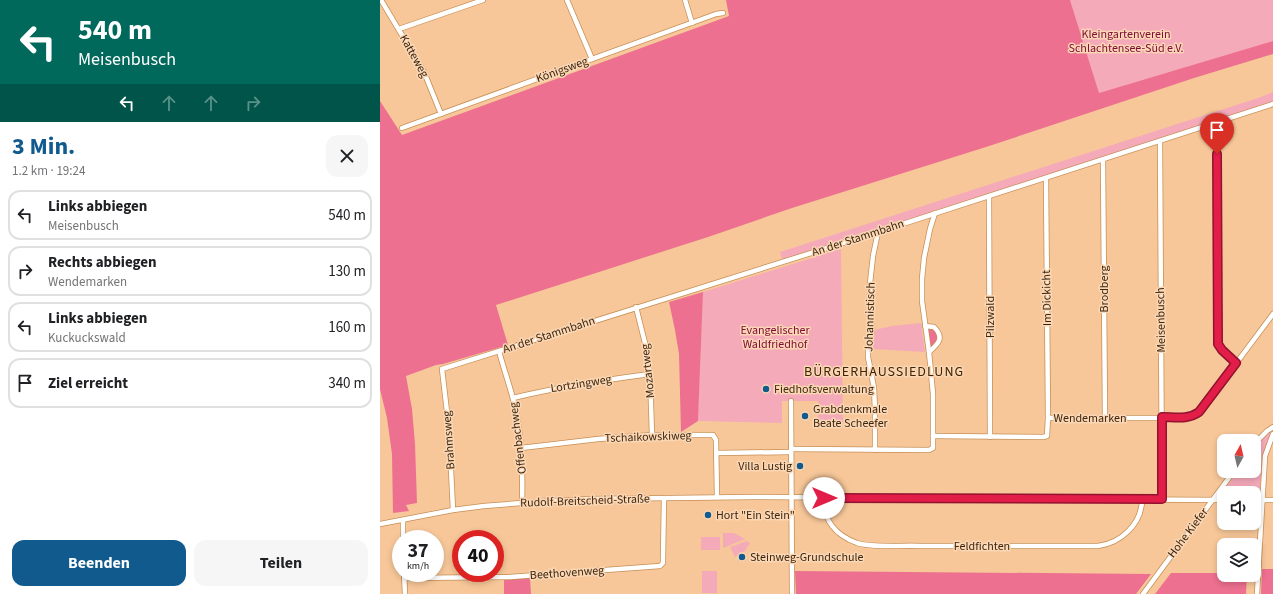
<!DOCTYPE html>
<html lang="de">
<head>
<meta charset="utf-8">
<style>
  :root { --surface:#fff; --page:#f6f6f6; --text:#202124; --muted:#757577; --line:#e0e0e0; --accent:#115a8e }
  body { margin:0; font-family:"Source Sans 3",sans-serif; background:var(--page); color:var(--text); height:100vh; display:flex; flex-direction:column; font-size:15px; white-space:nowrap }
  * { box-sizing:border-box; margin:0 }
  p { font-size:13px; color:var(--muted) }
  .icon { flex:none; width:22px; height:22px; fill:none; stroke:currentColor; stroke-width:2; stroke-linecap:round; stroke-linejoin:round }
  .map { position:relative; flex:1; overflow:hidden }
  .drawer { display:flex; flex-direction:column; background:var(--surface); width:380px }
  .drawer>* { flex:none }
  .hud { background:#00695c; color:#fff; overflow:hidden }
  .needle { width:26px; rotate:8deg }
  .buttons { position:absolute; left:837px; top:434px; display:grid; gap:8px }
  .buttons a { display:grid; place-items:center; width:44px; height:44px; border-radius:8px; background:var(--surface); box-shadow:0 2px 6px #0003; font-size:20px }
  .speed { position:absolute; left:12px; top:530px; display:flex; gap:8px; font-size:20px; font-weight:700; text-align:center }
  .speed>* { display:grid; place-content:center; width:52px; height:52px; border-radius:50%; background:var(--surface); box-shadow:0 2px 6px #0003; line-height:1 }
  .speed small { font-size:10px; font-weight:400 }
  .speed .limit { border:6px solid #d22; background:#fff; color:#111 }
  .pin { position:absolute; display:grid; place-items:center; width:34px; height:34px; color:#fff; margin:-41px -17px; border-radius:50% 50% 50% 0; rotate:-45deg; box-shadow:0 0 4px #0007 }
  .pin .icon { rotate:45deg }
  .me { position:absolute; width:44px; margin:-22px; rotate:90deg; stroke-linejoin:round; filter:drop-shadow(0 0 3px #0008) }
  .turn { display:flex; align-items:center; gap:14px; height:84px; padding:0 12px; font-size:18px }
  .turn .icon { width:52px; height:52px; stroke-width:2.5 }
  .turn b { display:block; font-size:28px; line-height:34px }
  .lanes { display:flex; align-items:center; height:38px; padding:0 12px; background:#0003; justify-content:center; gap:20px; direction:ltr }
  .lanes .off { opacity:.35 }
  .round { display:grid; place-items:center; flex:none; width:42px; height:42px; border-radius:12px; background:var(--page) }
  .head { display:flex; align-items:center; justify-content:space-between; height:68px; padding:0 12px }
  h1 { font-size:24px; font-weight:700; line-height:30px; color:var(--accent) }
  .action { display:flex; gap:8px; margin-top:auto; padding:8px 12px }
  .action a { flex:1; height:46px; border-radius:12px; background:var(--accent); color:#fff; font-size:16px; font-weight:700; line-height:46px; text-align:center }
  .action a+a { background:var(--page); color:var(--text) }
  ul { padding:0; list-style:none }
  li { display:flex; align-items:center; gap:12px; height:50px; margin:0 8px 6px; padding:0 4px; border:2px solid var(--line); border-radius:12px }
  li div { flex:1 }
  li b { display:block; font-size:15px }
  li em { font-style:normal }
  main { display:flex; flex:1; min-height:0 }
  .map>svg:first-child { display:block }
</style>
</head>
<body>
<main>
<section class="drawer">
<div class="hud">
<div class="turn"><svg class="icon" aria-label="left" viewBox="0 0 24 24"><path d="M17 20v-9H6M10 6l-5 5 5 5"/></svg><div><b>540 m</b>Meisenbusch</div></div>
<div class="lanes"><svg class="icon" aria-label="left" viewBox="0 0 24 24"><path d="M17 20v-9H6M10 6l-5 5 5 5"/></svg><svg class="icon off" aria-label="ahead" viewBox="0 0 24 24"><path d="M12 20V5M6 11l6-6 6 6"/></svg><svg class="icon off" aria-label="ahead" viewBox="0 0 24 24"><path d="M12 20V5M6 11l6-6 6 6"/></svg><svg class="icon off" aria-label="right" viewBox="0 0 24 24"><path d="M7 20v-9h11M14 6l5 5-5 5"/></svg></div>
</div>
<div class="head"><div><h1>3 Min.</h1><p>1.2 km · 19:24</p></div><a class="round"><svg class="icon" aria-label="close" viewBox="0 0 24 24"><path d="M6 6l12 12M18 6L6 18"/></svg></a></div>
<ul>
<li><svg class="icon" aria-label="left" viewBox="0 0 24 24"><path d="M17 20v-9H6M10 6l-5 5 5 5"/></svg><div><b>Links abbiegen</b><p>Meisenbusch</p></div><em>540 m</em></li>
<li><svg class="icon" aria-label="right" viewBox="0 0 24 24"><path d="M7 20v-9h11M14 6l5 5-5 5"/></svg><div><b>Rechts abbiegen</b><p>Wendemarken</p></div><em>130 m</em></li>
<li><svg class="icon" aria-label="left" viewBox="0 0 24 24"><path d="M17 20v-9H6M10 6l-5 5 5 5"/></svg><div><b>Links abbiegen</b><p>Kuckuckswald</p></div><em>160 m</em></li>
<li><svg class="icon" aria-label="arrive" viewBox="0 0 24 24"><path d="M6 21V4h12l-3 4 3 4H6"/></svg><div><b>Ziel erreicht</b></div><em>340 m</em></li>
</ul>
<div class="action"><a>Beenden</a><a>Teilen</a></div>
</section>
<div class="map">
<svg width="893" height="594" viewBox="0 0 893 594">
  <rect width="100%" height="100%" fill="#f7c799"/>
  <g fill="#f5aaba">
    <path d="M 690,0 L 893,0 L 893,41 L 719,93 Z"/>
    <path d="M 893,92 L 893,104 L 403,262 L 400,252 L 881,97 Z"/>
    <path d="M 461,249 L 463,424 L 438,423 L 438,401 L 402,401 L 402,423 L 318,421 L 323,292 Z"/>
    <path d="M 541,323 L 545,352 L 492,349 L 494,330 L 512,326 Z"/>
    <path d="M 891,431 L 890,439 L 883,453 L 879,496 L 874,496 L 874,493 L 849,493 L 844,490 L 858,471 L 874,471 L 874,449 L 884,437 Z"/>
    <path d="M 343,533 L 354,533 L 365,539 L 343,548 Z"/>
    <rect x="321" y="537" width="19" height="13"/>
    <path d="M 367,541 L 370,543 L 365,551 L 355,557 L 350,547 Z"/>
    <rect x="322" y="571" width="15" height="22"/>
  </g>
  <g fill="#ed7090">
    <path d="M 346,0 L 690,0 L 719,93 L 893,41 L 893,54 L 814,78 L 606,147 L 412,208 L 328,237 L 116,305 L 128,345 L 63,364 L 56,365 L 26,376 L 32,409 L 35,444 L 37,503 L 26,505 L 29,511 L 13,513 L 12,454 L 7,418 L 0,389 L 0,101 L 22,135 L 349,16 Z"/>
    <path d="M 323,292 L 318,421 L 301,432 L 299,354 L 295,330 L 289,302 Z"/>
    <path d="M 548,327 L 554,329 L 557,335 L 557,341 L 551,348 Z"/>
    <path d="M 882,569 L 893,569 L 893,594 L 881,594 Z"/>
    <path d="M 415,571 L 771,574 L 756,594 L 416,594 Z"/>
    <path d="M 791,573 L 844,573 L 844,575 L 867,575 L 866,594 L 775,594 Z"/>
    <path d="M 150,578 L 151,594 L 124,594 L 124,580 Z"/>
  </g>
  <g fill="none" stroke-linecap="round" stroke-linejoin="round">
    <defs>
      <g id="minor">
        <path d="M 1,0 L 44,72 L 61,114"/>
        <path d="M 187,0 L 212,59"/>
        <path d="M 305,0 L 312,23"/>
        <path d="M 19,29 L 103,0"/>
        <path d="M 837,123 L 839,344 L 842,350 L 856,363"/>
        <path d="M 22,128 L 336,14 L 343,13"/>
        <path d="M 780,141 L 782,499"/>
        <path d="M 723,160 L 725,418"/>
        <path d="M 609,196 L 610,437"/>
        <path d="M 256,307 L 266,347 L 270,374 L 272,435"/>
        <path d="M 545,326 L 554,327 C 565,338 558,344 549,352"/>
        <path d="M 119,351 C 123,367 129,383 133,399 C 142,432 143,468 142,503"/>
        <path d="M 133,398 C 178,387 224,380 270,374"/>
        <path d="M 411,401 L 412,594"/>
        <path d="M 668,418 L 805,418 L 815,415 L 822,409 L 893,314"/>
        <path d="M 553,436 L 663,437 L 667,436 L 668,418 L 666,178"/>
        <path d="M 874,444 L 887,431 L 893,427"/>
        <path d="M 141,448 L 218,439 L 272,435 L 333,435 L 336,440 L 337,497"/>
        <path d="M 411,449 L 549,450 L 553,448 L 553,394 L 549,352 L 542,301 L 542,279 L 544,258 L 550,229 L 555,213"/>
        <path d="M 495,450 L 495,410 L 494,388 L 488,357 L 488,349 L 492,331 L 490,283 L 493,256 L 498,232"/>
        <path d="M 337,453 L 411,452"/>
        <path d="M 443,497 C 444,521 455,535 477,543 C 492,548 523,545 541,546 C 600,546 659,546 718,546 C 741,543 762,524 762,499"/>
        <path d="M 874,500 L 893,500"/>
        <path d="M 73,510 L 69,429 L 62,369 L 498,232 L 893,104"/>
        <path d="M 0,524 L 73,510 L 104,506 L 142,503 L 209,499 L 373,497 L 844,500"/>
        <path d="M 23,539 L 23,520"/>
        <path d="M 24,573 L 25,594"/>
        <path d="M 24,578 L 130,577 L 280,566 L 283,563 L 283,559 L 284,498"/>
        <path d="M 763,594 L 854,471"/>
        <path d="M 877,594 L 885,456 L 893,434"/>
      </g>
    </defs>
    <use href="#minor" stroke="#c68e54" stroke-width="6"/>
    <use href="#minor" stroke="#fff" stroke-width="4.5"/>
  </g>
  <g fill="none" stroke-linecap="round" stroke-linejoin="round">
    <defs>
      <path id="route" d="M 444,498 L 782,499 L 782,417 C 795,417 808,420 819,412 L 856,363 L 842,350 L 838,344 L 837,154"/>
    </defs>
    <use href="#route" stroke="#92132f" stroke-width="10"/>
    <use href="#route" stroke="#e11d48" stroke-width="7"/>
  </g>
  <g fill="#115a8e" stroke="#fbd7b5" stroke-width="1.5">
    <circle cx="386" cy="389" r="4"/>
    <circle cx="425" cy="416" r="4"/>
    <circle cx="420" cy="466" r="4"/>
    <circle cx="328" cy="515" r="4"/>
    <circle cx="362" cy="557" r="4"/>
  </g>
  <g text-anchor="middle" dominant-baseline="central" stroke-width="3" stroke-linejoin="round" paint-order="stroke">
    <g font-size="12" fill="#800c3a" stroke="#fbd7b5">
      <text x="746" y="34">Kleingartenverein<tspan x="746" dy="14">Schlachtensee-Süd e.V.</tspan></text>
      <text x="395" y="330">Evangelischer<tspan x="395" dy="14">Waldfriedhof</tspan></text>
    </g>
    <g font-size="12" fill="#3d270e" stroke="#fbd7b5">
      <text transform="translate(34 56) rotate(61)">Katteweg</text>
      <text transform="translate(182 70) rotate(-20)">Königsweg</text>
      <text transform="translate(478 238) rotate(-18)">An der Stammbahn</text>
      <text transform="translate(724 289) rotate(-90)">Brodberg</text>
      <text transform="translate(667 298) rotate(-91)">Im Dickicht</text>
      <text transform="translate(490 317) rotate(-88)">Johannistisch</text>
      <text transform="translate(610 317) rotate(-90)">Pilzwald</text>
      <text transform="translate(781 320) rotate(-91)">Meisenbusch</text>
      <text transform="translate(169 335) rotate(-18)">An der Stammbahn</text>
      <text transform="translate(268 371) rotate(-96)">Mozartweg</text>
      <text transform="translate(201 384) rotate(-9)">Lortzingweg</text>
      <text x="710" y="418">Wendemarken</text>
      <text transform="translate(268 437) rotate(-2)">Tschaikowskiweg</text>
      <text transform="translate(138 438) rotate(-97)">Offenbachweg</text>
      <text transform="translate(69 440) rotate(-94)">Brahmsweg</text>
      <text transform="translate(205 501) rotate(-2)">Rudolf-Breitscheid-Straße</text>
      <text transform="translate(808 533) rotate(-53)">Hohe Kiefer</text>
      <text x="602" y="546">Feldfichten</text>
      <text transform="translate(187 573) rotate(-4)">Beethovenweg</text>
    </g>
    <g font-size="12" fill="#3d270e" stroke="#fbd7b5" text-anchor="start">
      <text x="394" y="389">Fiedhofsverwaltung</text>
      <text x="433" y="409">Grabdenkmale<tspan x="433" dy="14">Beate Scheefer</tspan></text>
      <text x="412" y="466" text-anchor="end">Villa Lustig</text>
      <text x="336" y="515">Hort "Ein Stein"</text>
      <text x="370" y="557">Steinweg-Grundschule</text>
    </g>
    <g font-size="14" letter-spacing="1" fill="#402504" stroke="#fbd7b5">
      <text x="504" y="372">BÜRGERHAUSSIEDLUNG</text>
    </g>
  </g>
</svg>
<div class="buttons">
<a><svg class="needle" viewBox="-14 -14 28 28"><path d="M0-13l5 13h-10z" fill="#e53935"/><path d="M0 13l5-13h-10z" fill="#757577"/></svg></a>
<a><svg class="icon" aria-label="sound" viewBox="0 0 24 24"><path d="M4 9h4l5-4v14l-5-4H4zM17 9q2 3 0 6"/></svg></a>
<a><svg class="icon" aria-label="layers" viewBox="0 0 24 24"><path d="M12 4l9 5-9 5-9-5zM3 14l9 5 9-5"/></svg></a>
</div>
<div class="speed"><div>37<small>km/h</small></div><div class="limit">40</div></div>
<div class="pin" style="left:837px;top:154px;background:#d93025"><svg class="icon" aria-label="arrive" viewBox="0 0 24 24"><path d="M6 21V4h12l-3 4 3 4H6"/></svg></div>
<svg class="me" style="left:444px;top:498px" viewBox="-20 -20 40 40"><circle r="19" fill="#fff"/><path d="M0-13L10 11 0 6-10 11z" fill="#e11d48"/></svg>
</div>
</main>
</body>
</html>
